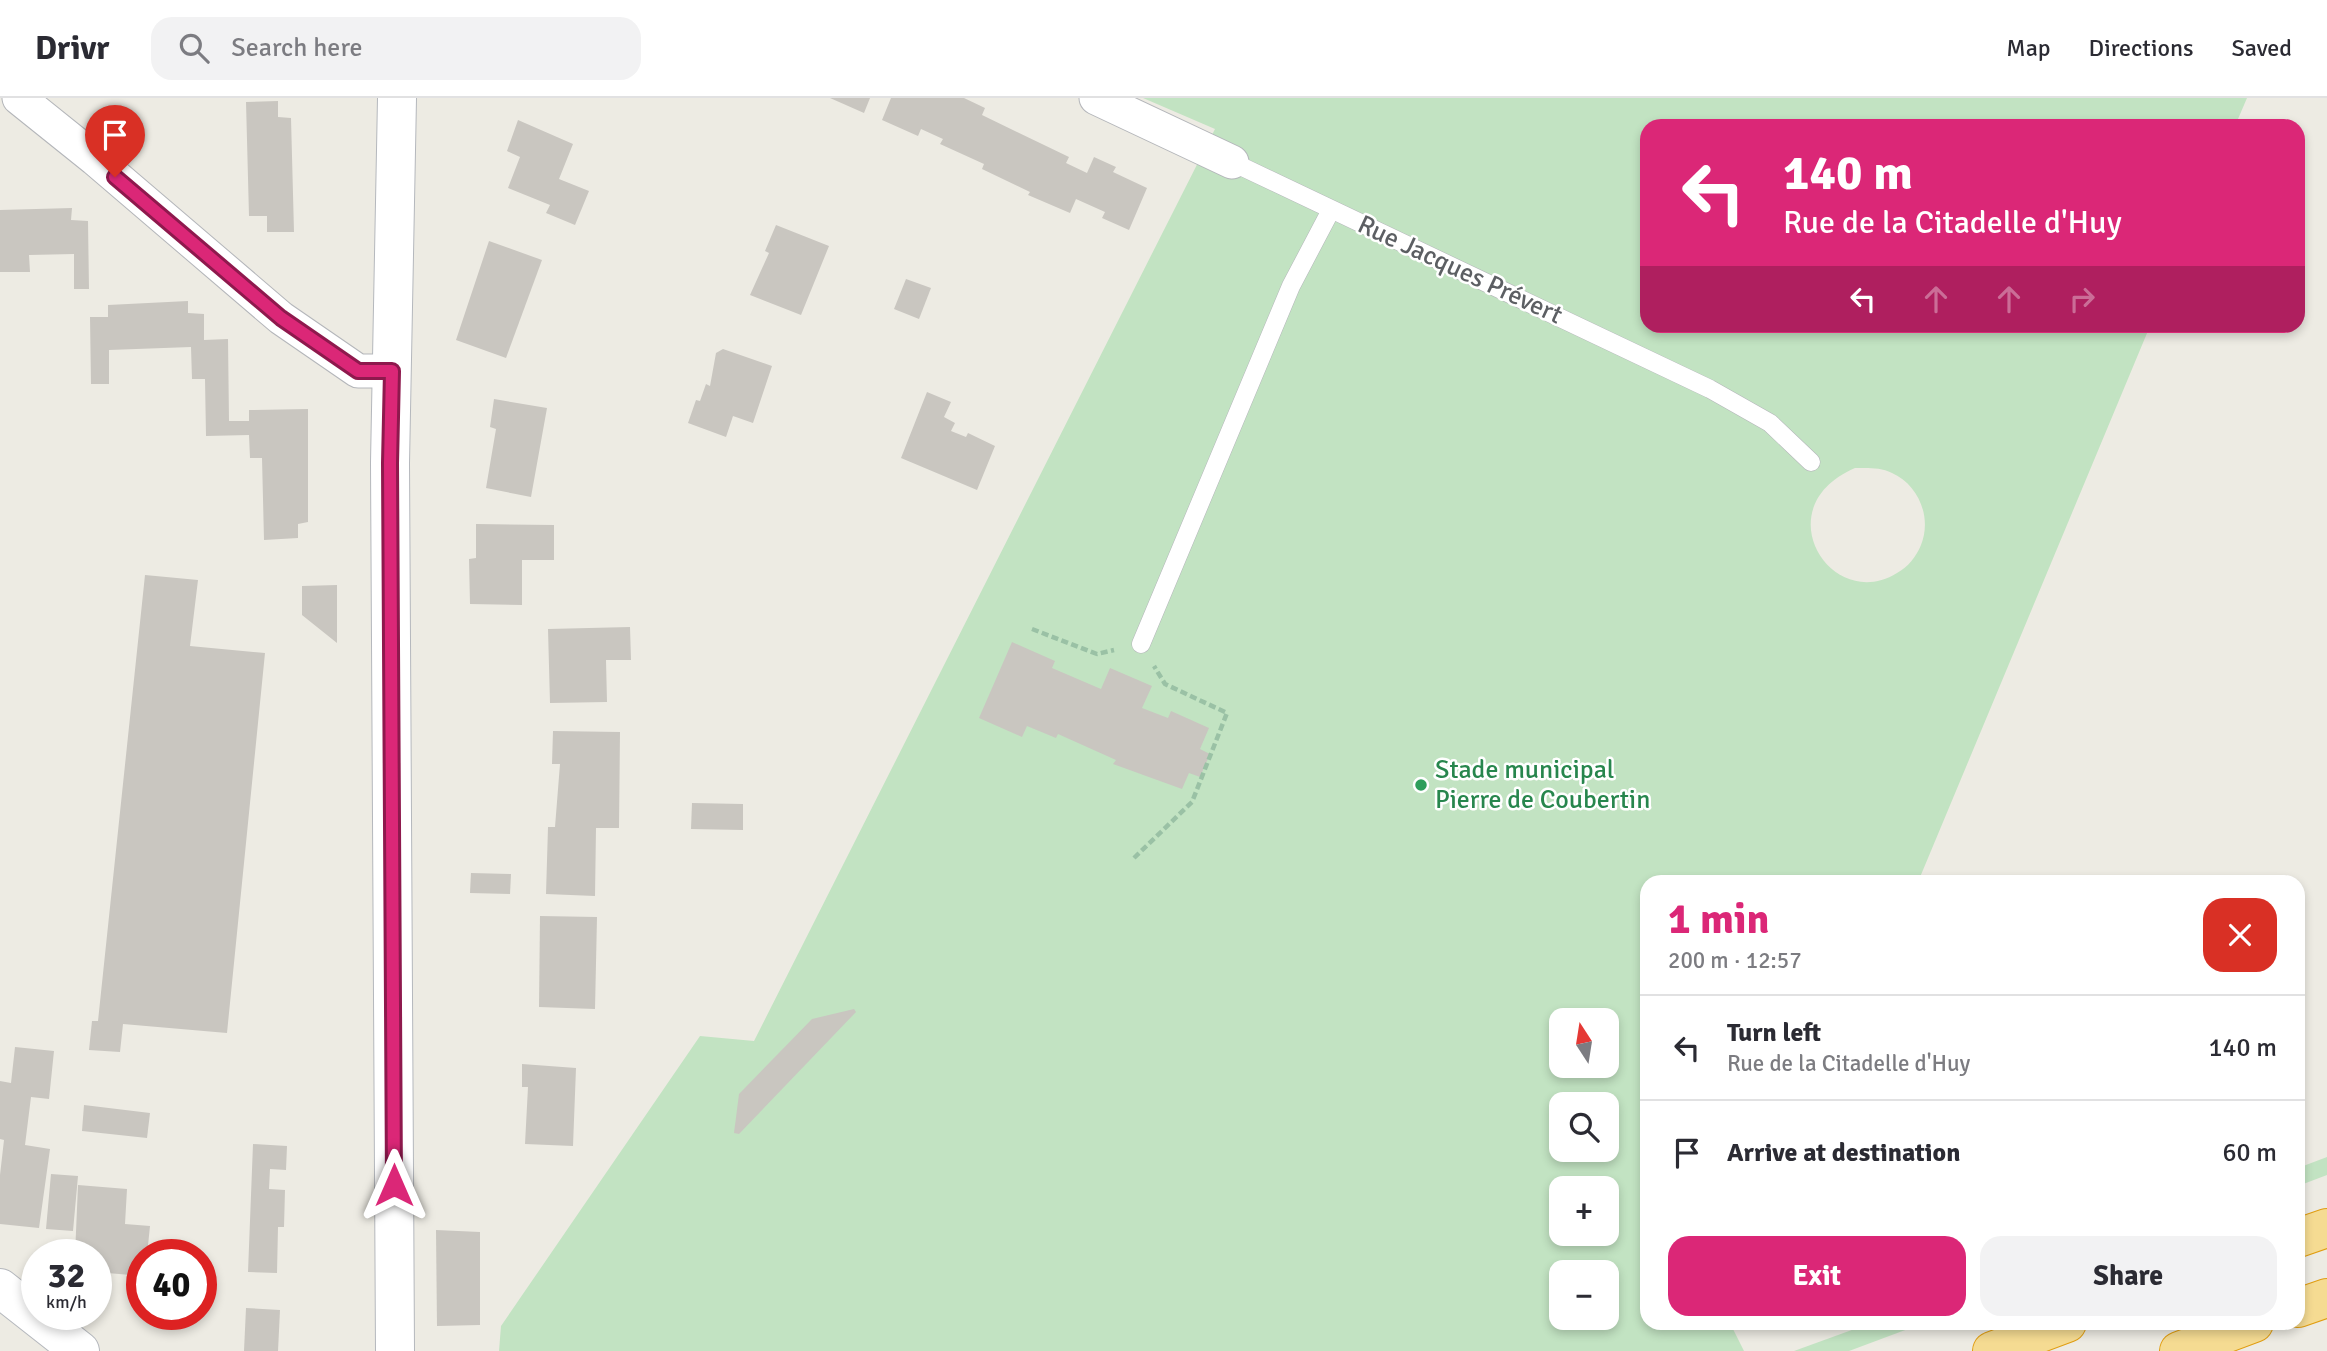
<!DOCTYPE html>
<html lang="en">
<head>
<meta charset="utf-8">
<style>
  :root { --surface:#fff; --page:#f2f2f3; --text:#2b2b33; --muted:#7c7c81; --line:#e1e1e2; --accent:#db2777 }
  body { margin:0; font-family:Signika,sans-serif; background:var(--page); color:var(--text); height:100vh; display:flex; flex-direction:column; font-size:26px; white-space:nowrap }
  * { box-sizing:border-box; margin:0 }
  p { font-size:23px; color:var(--muted) }
  .icon { flex:none; width:38px; height:38px; fill:none; stroke:currentColor; stroke-width:2; stroke-linecap:round; stroke-linejoin:round }
  .map { position:relative; flex:1; overflow:hidden }
  .sheet { position:absolute; left:1640px; top:777px; width:665px; height:455px; display:flex; flex-direction:column; background:var(--surface); border-radius:21px; box-shadow:0 4px 10px #0003 }
  .sheet>* { flex:none }
  .hud { position:absolute; left:1640px; top:21px; width:665px; height:214px; border-radius:21px; box-shadow:0 4px 10px #0003; background:#db2777; color:#fff; overflow:hidden }
  .needle { width:46px; rotate:348deg }
  .buttons { position:absolute; left:1549px; top:910px; display:grid; gap:14px }
  .buttons a { display:grid; place-items:center; width:70px; height:70px; border-radius:14px; background:var(--surface); box-shadow:0 4px 10px #0003; font-size:35px }
  .speed { position:absolute; left:21px; top:1141px; display:flex; gap:14px; font-size:35px; font-weight:700; text-align:center }
  .speed>* { display:grid; place-content:center; width:91px; height:91px; border-radius:50%; background:var(--surface); box-shadow:0 4px 10px #0003; line-height:1 }
  .speed small { font-size:18px; font-weight:400 }
  .speed .limit { border:10px solid #d22; background:#fff; color:#111 }
  .pin { position:absolute; display:grid; place-items:center; width:60px; height:60px; color:#fff; margin:-72px -30px; border-radius:50% 50% 50% 0; rotate:-45deg; box-shadow:0 0 7px #0007 }
  .pin .icon { rotate:45deg }
  .me { position:absolute; width:77px; margin:-38px; rotate:0deg; stroke-linejoin:round; filter:drop-shadow(0 0 5px #0008) }
  .turn { display:flex; align-items:center; gap:24px; height:147px; padding:0 28px; font-size:32px }
  .turn .icon { width:91px; height:91px; stroke-width:2.5 }
  .turn b { display:block; font-size:49px; line-height:60px }
  .lanes { display:flex; align-items:center; height:66px; padding:0 28px; background:#0003; justify-content:center; gap:35px; direction:ltr }
  .lanes .off { opacity:.35 }
  .round { display:grid; place-items:center; flex:none; width:74px; height:74px; border-radius:21px; background:var(--page) }
  .headline { display:flex; align-items:center; justify-content:space-between; height:119px; padding:0 28px }
  h1 { font-size:42px; font-weight:700; line-height:52px; color:var(--accent) }
  .primary-button { display:flex; gap:14px; margin-top:auto; padding:14px 28px }
  .primary-button a { flex:1; height:80px; border-radius:21px; background:var(--accent); color:#fff; font-size:28px; font-weight:700; line-height:80px; text-align:center }
  .primary-button a+a { background:var(--page); color:var(--text) }
  ul { padding:0; list-style:none }
  li { display:flex; align-items:center; gap:21px; height:105px; padding:0 28px; border-top:2px solid var(--line) }
  li div { flex:1 }
  li b { display:block; font-size:26px }
  li em { font-style:normal }
  header { display:flex; align-items:center; gap:42px; box-sizing:border-box; height:98px; padding:0 35px; background:var(--surface); border-bottom:2px solid var(--line) }
  header strong { font-size:33px }
  nav { display:flex; gap:38px; margin-inline-start:auto; font-size:24px }
  .search { width:490px; height:63px; background:var(--page); display:flex; align-items:center; gap:18px; box-sizing:border-box; padding:0 24px; border-radius:21px; color:var(--muted); font-size:26px }
  .map>svg:first-child { display:block }
</style>
</head>
<body>
<header>
<strong>Drivr</strong>
<div class="search"><svg class="icon" aria-label="search" viewBox="0 0 24 24"><circle cx="10" cy="10" r="6"/><path d="M15 15l6 6"/></svg>Search here</div>
<nav><a>Map</a><a>Directions</a><a>Saved</a></nav>
</header>
<div class="map">
<svg width="2327" height="1253" viewBox="0 0 2327 1253">
  <rect width="100%" height="100%" fill="#edebe3"/>
  <g fill="#c2e3c2" fill-rule="evenodd">
    <path d="M 1143,0 L 2247,0 L 2235,28 L 1647,28 L 1647,228 L 2150,228 L 1918,784 L 1647,784 L 1647,1225 L 1736,1225 L 1733,1231 L 1744,1253 L 499,1253 L 501,1228 L 700,938 L 754,943 L 1215,31 ZM 1855,370 C 1868,370 1880,369 1892,375 C 1919,387 1932,420 1921,447 C 1916,459 1908,469 1897,475 C 1831,516 1764,409 1855,370 ZM 1561,922 L 1606,922 L 1606,968 L 1561,968 ZM 1561,1006 L 1606,1006 L 1606,1052 L 1561,1052 ZM 1561,1090 L 1606,1090 L 1606,1136 L 1561,1136 ZM 1561,1174 L 1606,1174 L 1606,1220 L 1561,1220 Z"/>
    <path d="M 2327,1059 L 2327,1077 L 2298,1088 L 2298,1070 Z"/>
    <path d="M 1871,1225 L 1924,1225 L 1849,1253 L 1794,1253 Z"/>
  </g>
  <g fill="#c9c6c0">
    <path d="M 830,0 L 870,0 L 864,15 Z"/>
    <path d="M 891,0 L 964,0 L 985,10 L 982,17 L 1069,59 L 1066,65 L 1087,75 L 1094,59 L 1116,69 L 1113,74 L 1147,90 L 1129,132 L 1102,120 L 1105,114 L 1076,101 L 1070,115 L 1028,97 L 1030,94 L 982,71 L 984,66 L 940,46 L 943,41 L 921,31 L 918,38 L 882,22 Z"/>
    <path d="M 278,3 L 278,19 L 291,20 L 294,134 L 267,134 L 267,118 L 249,118 L 246,4 Z"/>
    <path d="M 518,22 L 573,46 L 559,81 L 589,93 L 575,127 L 546,115 L 550,107 L 508,90 L 520,59 L 507,53 Z"/>
    <path d="M 72,110 L 71,122 L 88,123 L 89,191 L 74,191 L 74,156 L 29,157 L 30,174 L 0,174 L 0,112 Z"/>
    <path d="M 776,127 L 829,148 L 801,217 L 750,197 L 769,155 L 765,153 Z"/>
    <path d="M 489,143 L 542,162 L 506,260 L 456,242 Z"/>
    <path d="M 906,181 L 931,190 L 919,221 L 894,211 Z"/>
    <path d="M 188,203 L 188,215 L 204,216 L 204,242 L 228,241 L 229,323 L 249,323 L 249,312 L 308,311 L 308,424 L 298,426 L 298,440 L 264,442 L 262,360 L 250,360 L 249,337 L 206,338 L 205,281 L 192,281 L 191,249 L 109,252 L 109,286 L 91,286 L 90,219 L 108,219 L 108,207 Z"/>
    <path d="M 723,251 L 772,268 L 753,325 L 733,318 L 726,339 L 688,325 L 696,302 L 700,303 L 706,286 L 710,288 L 716,255 Z"/>
    <path d="M 927,294 L 951,304 L 944,319 L 955,325 L 951,333 L 966,339 L 968,335 L 995,348 L 977,392 L 901,360 Z"/>
    <path d="M 494,301 L 547,310 L 531,399 L 486,390 L 496,331 L 490,329 Z"/>
    <path d="M 476,426 L 554,427 L 554,462 L 522,462 L 522,507 L 470,506 L 469,461 L 476,460 Z"/>
    <path d="M 145,477 L 198,482 L 190,548 L 265,555 L 227,935 L 123,926 L 120,954 L 89,952 L 92,923 L 98,923 Z"/>
    <path d="M 337,487 L 337,545 L 302,517 L 302,488 Z"/>
    <path d="M 630,529 L 631,562 L 606,562 L 607,604 L 550,605 L 548,531 Z"/>
    <path d="M 1012,544 L 1055,563 L 1052,570 L 1101,591 L 1110,570 L 1152,588 L 1142,610 L 1168,620 L 1171,613 L 1209,630 L 1200,651 L 1210,656 L 1200,679 L 1189,675 L 1182,691 L 1113,666 L 1116,662 L 1058,636 L 1056,640 L 1027,628 L 1022,639 L 979,620 Z"/>
    <path d="M 553,633 L 620,634 L 619,730 L 596,730 L 595,798 L 546,796 L 548,729 L 555,729 L 560,666 L 552,666 Z"/>
    <path d="M 692,705 L 743,706 L 743,732 L 691,731 Z"/>
    <path d="M 471,775 L 511,776 L 510,796 L 470,795 Z"/>
    <path d="M 540,818 L 597,819 L 595,911 L 539,909 Z"/>
    <path d="M 854,911 L 856,914 L 739,1036 L 734,1035 L 739,996 L 812,921 Z"/>
    <path d="M 15,949 L 54,953 L 49,1001 L 31,999 L 25,1047 L 50,1051 L 39,1130 L 0,1126 L 0,1077 L 4,1042 L 0,1041 L 0,983 L 11,985 Z"/>
    <path d="M 522,966 L 576,970 L 573,1048 L 525,1046 L 528,989 L 522,989 Z"/>
    <path d="M 84,1007 L 150,1015 L 147,1040 L 82,1033 Z"/>
    <path d="M 253,1046 L 287,1048 L 286,1072 L 270,1071 L 269,1091 L 285,1092 L 284,1129 L 278,1129 L 277,1175 L 248,1174 Z"/>
    <path d="M 51,1076 L 78,1078 L 73,1133 L 46,1131 Z"/>
    <path d="M 78,1087 L 127,1091 L 125,1126 L 150,1128 L 147,1157 L 142,1157 L 142,1178 L 96,1174 L 96,1157 L 75,1157 Z"/>
    <path d="M 436,1132 L 480,1134 L 480,1227 L 437,1228 Z"/>
    <path d="M 246,1210 L 280,1212 L 278,1253 L 244,1253 Z"/>
  </g>
  <g fill="none" stroke-linecap="round" stroke-linejoin="round">
    <defs>
      <g id="lane">
        <path d="M 1232,64 L 1710,291 L 1770,325 L 1811,364"/>
        <path d="M 1141,546 L 1291,188 L 1331,112"/>
      </g>
      <g id="street">
        <path d="M 19,0 L 95,61 L 281,220 L 358,273 L 392,273"/>
        <path d="M 1096,0 L 1232,64"/>
      </g>
      <g id="secondary">
        <path d="M 0,1190 L 80,1253"/>
        <path d="M 395,1253 L 390,365 L 397,0"/>
      </g>
      <g id="highway">
        <path d="M 2298,1140 L 2327,1130"/>
        <path d="M 2298,1210 L 2327,1200"/>
        <path d="M 1992,1253 L 2067,1225"/>
        <path d="M 2179,1253 L 2254,1225"/>
      </g>
    </defs>
    <use href="#lane" stroke="#b4b6ba" stroke-width="19"/>
    <use href="#street" stroke="#b4b6ba" stroke-width="35"/>
    <use href="#secondary" stroke="#b5b8bd" stroke-width="40"/>
    <use href="#highway" stroke="#e09d10" stroke-width="40"/>
    <g stroke="#9ac1a5" stroke-width="4.5" stroke-dasharray="7 3.5" stroke-linecap="butt">
      <path d="M 1032,531 L 1097,556 L 1114,552"/>
      <path d="M 1134,760 L 1192,704 L 1227,615 L 1165,586 L 1154,568"/>
    </g>
    <use href="#lane" stroke="#fff" stroke-width="18"/>
    <use href="#street" stroke="#fff" stroke-width="33"/>
    <use href="#secondary" stroke="#fff" stroke-width="38"/>
    <use href="#highway" stroke="#f5db92" stroke-width="38"/>
  </g>
  <g fill="none" stroke-linecap="round" stroke-linejoin="round">
    <defs>
      <path id="route" d="M 115,79 L 281,220 L 358,273 L 392,273 L 390,365 L 394,1087"/>
    </defs>
    <use href="#route" stroke="#8e194d" stroke-width="18"/>
    <use href="#route" stroke="#db2777" stroke-width="12"/>
  </g>
  <circle fill="#2e9e5b" stroke="#fff" stroke-width="2.5" cx="1421" cy="687" r="7"/>
  <g text-anchor="middle" dominant-baseline="central" stroke-width="5" stroke-linejoin="round" paint-order="stroke">
    <g font-size="26" fill="#5c5f63" stroke="#fff">
      <text transform="translate(1460 172) rotate(25)">Rue Jacques Prévert</text>
    </g>
    <g font-size="26" fill="#27864d" stroke="#fff" text-anchor="start">
      <text x="1435" y="672">Stade municipal<tspan x="1435" dy="30">Pierre de Coubertin</tspan></text>
    </g>
  </g>
</svg>
<div class="buttons">
<a><svg class="needle" viewBox="-14 -14 28 28"><path d="M0-13l5 13h-10z" fill="#e53935"/><path d="M0 13l5-13h-10z" fill="#7c7c81"/></svg></a>
<a><svg class="icon" aria-label="search" viewBox="0 0 24 24"><circle cx="10" cy="10" r="6"/><path d="M15 15l6 6"/></svg></a>
<a>+</a>
<a>−</a>
</div>
<div class="speed"><div>32<small>km/h</small></div><div class="limit">40</div></div>
<div class="pin" style="left:115px;top:79px;background:#d93025"><svg class="icon" aria-label="arrive" viewBox="0 0 24 24"><path d="M6 21V4h12l-3 4 3 4H6"/></svg></div>
<svg class="me" style="left:394px;top:1087px" viewBox="-20 -20 40 40"><path d="M0-17L14 15 0 8-14 15z" fill="#db2777" stroke="#fff" stroke-width="4"/></svg>
<div class="hud">
<div class="turn"><svg class="icon" aria-label="left" viewBox="0 0 24 24"><path d="M17 20v-9H6M10 6l-5 5 5 5"/></svg><div><b>140 m</b>Rue de la Citadelle d'Huy</div></div>
<div class="lanes"><svg class="icon" aria-label="left" viewBox="0 0 24 24"><path d="M17 20v-9H6M10 6l-5 5 5 5"/></svg><svg class="icon off" aria-label="ahead" viewBox="0 0 24 24"><path d="M12 20V5M6 11l6-6 6 6"/></svg><svg class="icon off" aria-label="ahead" viewBox="0 0 24 24"><path d="M12 20V5M6 11l6-6 6 6"/></svg><svg class="icon off" aria-label="right" viewBox="0 0 24 24"><path d="M7 20v-9h11M14 6l5 5-5 5"/></svg></div>
</div>
<section class="sheet">
<div class="headline"><div><h1>1 min</h1><p>200 m · 12:57</p></div><a class="round" style="background:#d93025;color:#fff"><svg class="icon" aria-label="close" viewBox="0 0 24 24"><path d="M6 6l12 12M18 6L6 18"/></svg></a></div>
<ul>
<li><svg class="icon" aria-label="left" viewBox="0 0 24 24"><path d="M17 20v-9H6M10 6l-5 5 5 5"/></svg><div><b>Turn left</b><p>Rue de la Citadelle d'Huy</p></div><em>140 m</em></li>
<li><svg class="icon" aria-label="arrive" viewBox="0 0 24 24"><path d="M6 21V4h12l-3 4 3 4H6"/></svg><div><b>Arrive at destination</b></div><em>60 m</em></li>
</ul>
<div class="primary-button"><a>Exit</a><a>Share</a></div>
</section>
</div>
</body>
</html>
